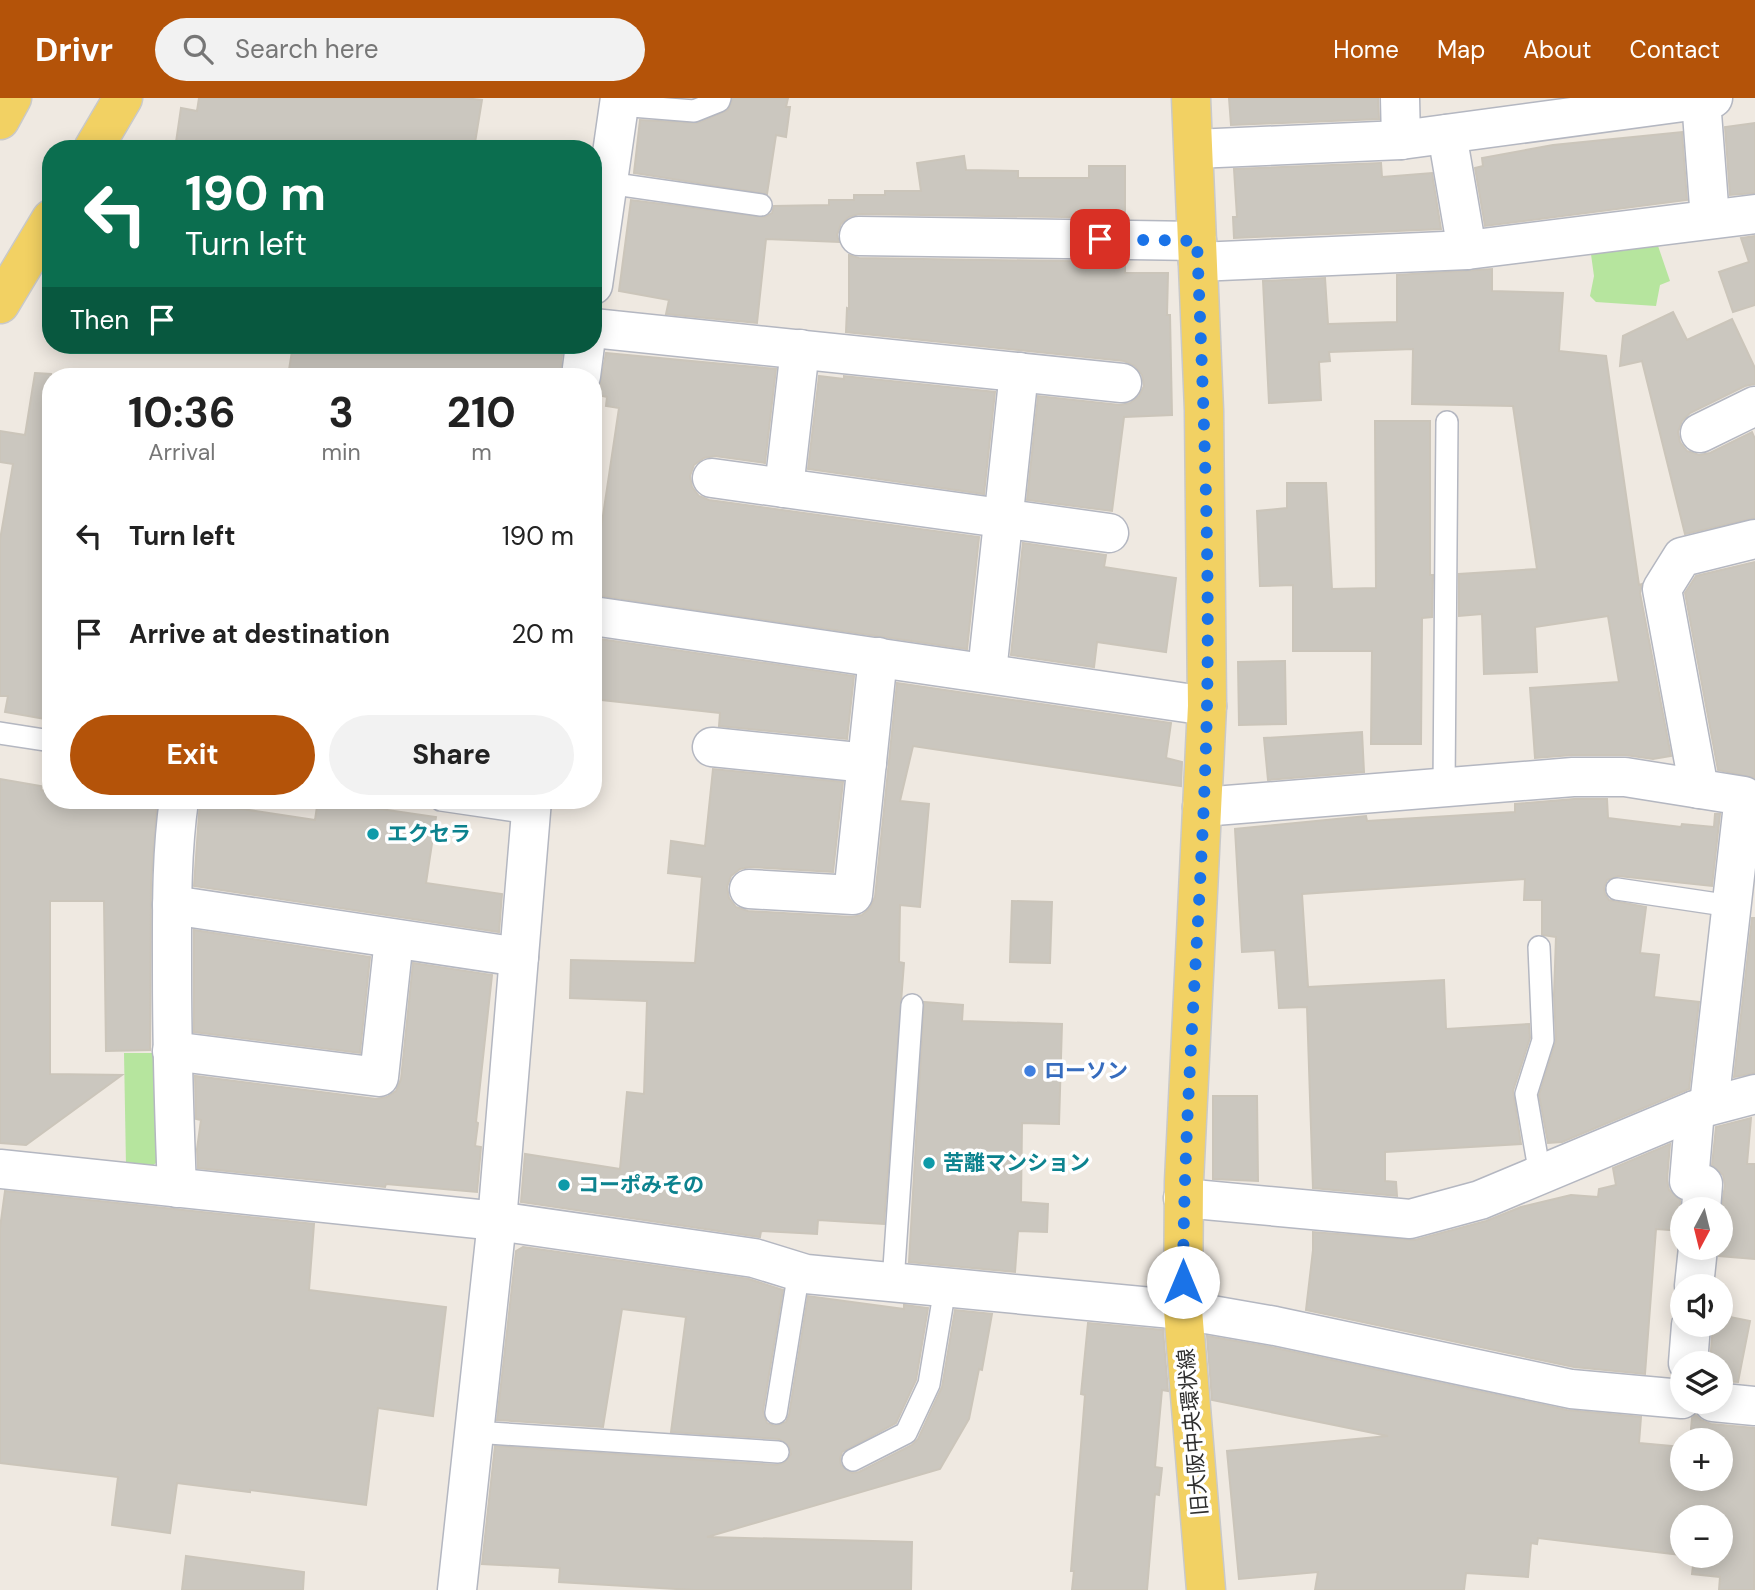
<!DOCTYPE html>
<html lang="en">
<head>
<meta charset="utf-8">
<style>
  :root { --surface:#fff; --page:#f2f2f2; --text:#222; --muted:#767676; --accent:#b45309 }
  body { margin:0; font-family:"DM Sans","Noto Sans JP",sans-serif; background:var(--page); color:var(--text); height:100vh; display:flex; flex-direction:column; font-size:26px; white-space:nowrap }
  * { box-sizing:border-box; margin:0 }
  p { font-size:23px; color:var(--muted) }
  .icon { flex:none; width:38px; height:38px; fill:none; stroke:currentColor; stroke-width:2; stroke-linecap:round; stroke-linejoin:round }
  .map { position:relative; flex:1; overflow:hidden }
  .drawer { position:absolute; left:42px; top:270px; width:560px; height:441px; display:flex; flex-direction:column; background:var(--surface); border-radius:28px; box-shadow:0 4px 18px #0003 }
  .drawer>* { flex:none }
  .banner { position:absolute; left:42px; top:42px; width:560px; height:214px; border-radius:28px; box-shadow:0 4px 18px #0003; background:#0b6e4f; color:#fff; overflow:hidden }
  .needle { width:46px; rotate:187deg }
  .fabs { position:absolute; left:1670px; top:1099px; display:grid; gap:14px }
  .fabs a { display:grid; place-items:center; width:63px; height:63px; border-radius:50%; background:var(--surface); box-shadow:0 4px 18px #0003; font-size:35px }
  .pin { position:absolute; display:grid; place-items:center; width:60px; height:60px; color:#fff; margin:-30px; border-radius:14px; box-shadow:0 4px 10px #0006 }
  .me { position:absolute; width:77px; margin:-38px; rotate:0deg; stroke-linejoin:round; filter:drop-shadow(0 0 5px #0008) }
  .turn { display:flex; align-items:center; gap:24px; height:147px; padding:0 28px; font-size:32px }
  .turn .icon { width:91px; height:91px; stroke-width:2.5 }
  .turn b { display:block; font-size:49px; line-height:60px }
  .then { display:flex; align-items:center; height:66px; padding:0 28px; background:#0003; gap:14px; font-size:26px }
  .eta { display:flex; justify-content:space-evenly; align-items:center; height:119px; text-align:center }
  .eta b { font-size:42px; font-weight:700; line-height:49px }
  .button { display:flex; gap:14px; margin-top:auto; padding:14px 28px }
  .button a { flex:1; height:80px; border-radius:42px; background:var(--accent); color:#fff; font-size:28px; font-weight:700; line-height:80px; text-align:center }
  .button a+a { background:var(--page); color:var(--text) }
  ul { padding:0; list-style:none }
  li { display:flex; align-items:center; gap:21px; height:98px; padding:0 28px }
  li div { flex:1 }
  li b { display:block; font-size:26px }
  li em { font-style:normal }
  header { display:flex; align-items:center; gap:42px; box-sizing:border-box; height:98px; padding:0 35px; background:var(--accent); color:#fff }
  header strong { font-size:33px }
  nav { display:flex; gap:38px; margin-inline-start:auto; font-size:24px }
  .search { width:490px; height:63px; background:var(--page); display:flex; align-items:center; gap:18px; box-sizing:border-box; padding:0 24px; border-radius:38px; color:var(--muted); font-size:26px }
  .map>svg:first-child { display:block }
</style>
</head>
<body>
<header>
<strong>Drivr</strong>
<div class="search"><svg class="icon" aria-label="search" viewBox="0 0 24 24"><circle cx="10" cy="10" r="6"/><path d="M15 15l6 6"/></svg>Search here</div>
<nav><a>Home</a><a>Map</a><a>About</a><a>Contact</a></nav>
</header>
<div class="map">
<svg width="1755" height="1492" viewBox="0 0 1755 1492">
  <rect width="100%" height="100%" fill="#efe9e1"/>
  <g fill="#b6e59e">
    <path d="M 1656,142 L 1670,183 L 1660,187 L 1656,208 L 1596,204 L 1590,198 L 1594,178 L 1590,149 Z"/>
    <path d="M 124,955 L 163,955 L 164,1060 L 150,1069 L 126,1068 Z"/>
  </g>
  <g fill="#cbc7bf" stroke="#cbc5ba" stroke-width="2">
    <path d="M 199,0 L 464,0 L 482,2 L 474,51 L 175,51 L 181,10 L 197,13 Z"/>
    <path d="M 733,0 L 788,0 L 786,9 L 790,9 L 786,39 L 776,37 L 767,96 L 634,75 L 640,22 L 698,25 L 728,12 Z"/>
    <path d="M 1229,0 L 1378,0 L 1379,21 L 1231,27 Z"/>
    <path d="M 1755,25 L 1755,95 L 1730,97 L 1725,29 Z"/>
    <path d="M 1682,34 L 1687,102 L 1485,128 L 1475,70 L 1483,68 L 1482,60 L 1553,47 Z"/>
    <path d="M 964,58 L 966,72 L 1018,73 L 1018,80 L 1089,80 L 1089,68 L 1125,68 L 1125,120 L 859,116 L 849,119 L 841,126 L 837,137 L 839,144 L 766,141 L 757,225 L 666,216 L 669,202 L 619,193 L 631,102 L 765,119 L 772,115 L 774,108 L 829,107 L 829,102 L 854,102 L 854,97 L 885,97 L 885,93 L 921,93 L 917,65 Z"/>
    <path d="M 1381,65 L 1382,79 L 1432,75 L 1441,131 L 1234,140 L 1233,119 L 1237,119 L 1234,71 Z"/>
    <path d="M 1755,138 L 1755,207 L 1733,214 L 1719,174 L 1749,164 L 1741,140 Z"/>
    <path d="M 849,157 L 859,160 L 1125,164 L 1125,175 L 1168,175 L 1167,217 L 1170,217 L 1172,317 L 1124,319 L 1112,413 L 1027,402 L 1038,298 L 1120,307 L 1130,305 L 1139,298 L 1144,288 L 1142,277 L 1135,268 L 1124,263 L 846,234 L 847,210 L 849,211 Z"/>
    <path d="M 1492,171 L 1492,193 L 1563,195 L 1559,253 L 1606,258 L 1639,487 L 1642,486 L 1640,495 L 1671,658 L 1653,661 L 1625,657 L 1573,657 L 1535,660 L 1530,590 L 1619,584 L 1608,518 L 1535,529 L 1537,574 L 1484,576 L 1482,516 L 1459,518 L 1459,476 L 1537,471 L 1513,308 L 1412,306 L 1413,251 L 1329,254 L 1330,263 L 1319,264 L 1321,302 L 1269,305 L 1263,183 L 1325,180 L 1328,226 L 1397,224 L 1397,177 Z"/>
    <path d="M 1673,214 L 1687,242 L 1732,221 L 1755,270 L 1755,286 L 1745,288 L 1690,315 L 1682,323 L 1678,334 L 1680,344 L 1687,353 L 1699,357 L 1710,355 L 1752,334 L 1755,341 L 1755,420 L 1685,436 L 1642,263 L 1620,268 L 1623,238 Z"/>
    <path d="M 293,247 L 563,247 L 560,278 L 288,278 Z"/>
    <path d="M 606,255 L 776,271 L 765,365 L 715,358 L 704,360 L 694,367 L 690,378 L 692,389 L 699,398 L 709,402 L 979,439 L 967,551 L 593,497 L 593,430 L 601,431 L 619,310 L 606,308 L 607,299 L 598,297 Z"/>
    <path d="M 35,275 L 51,276 L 51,622 L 5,614 L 8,598 L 0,598 L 0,442 L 13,366 L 0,364 L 0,333 L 25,337 Z"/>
    <path d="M 819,278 L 844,281 L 844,278 L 995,294 L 984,396 L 808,371 Z"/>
    <path d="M 1375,323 L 1430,323 L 1430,477 L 1433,477 L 1432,519 L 1422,520 L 1421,646 L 1371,646 L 1372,553 L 1293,553 L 1293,487 L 1260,488 L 1257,413 L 1287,410 L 1287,385 L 1326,385 L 1332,491 L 1376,490 Z"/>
    <path d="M 1023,445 L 1106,457 L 1104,469 L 1176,480 L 1166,554 L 1097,544 L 1094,569 L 1011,557 Z"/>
    <path d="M 1755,464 L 1755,680 L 1718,672 L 1685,495 L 1696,478 Z"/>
    <path d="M 593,540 L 854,578 L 847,641 L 719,628 L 720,615 L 593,601 Z"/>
    <path d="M 1285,563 L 1286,626 L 1239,627 L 1238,564 Z"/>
    <path d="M 897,585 L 1171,625 L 1166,660 L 1182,664 L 1181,688 L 913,648 L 900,703 L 929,706 L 920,809 L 900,807 L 899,864 L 904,865 L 884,1126 L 818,1122 L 817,1136 L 761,1133 L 760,1139 L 521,1104 L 525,1056 L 620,1071 L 627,994 L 644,996 L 647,903 L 570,900 L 571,862 L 695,865 L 702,779 L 668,775 L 671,743 L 705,748 L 713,671 L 843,684 L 833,774 L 750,769 L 740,771 L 731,778 L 727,789 L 729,800 L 736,809 L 748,813 L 852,819 L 862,817 L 870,810 L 875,799 Z"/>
    <path d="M 1362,634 L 1364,674 L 1268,682 L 1264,640 Z"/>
    <path d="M 0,681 L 41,688 L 41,692 L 51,694 L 51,702 L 157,702 L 151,786 L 150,952 L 106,953 L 104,803 L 50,803 L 50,976 L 122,977 L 26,1047 L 0,1045 Z"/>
    <path d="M 1574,701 L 1607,701 L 1608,720 L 1681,729 L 1682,726 L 1714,729 L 1715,716 L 1720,716 L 1712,788 L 1618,778 L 1607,782 L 1604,790 L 1605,796 L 1609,802 L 1646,809 L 1640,855 L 1659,857 L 1654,899 L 1699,904 L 1689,991 L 1562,1044 L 1548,1045 L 1539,997 L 1556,942 L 1554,897 L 1556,839 L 1542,837 L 1542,802 L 1524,802 L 1525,781 L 1302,796 L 1308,889 L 1444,882 L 1446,931 L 1529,926 L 1530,940 L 1513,993 L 1521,1046 L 1385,1054 L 1385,1083 L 1396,1084 L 1397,1098 L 1313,1090 L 1307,909 L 1279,910 L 1275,852 L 1242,854 L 1235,731 L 1366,718 L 1367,723 L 1515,714 L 1515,706 Z"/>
    <path d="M 200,702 L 223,702 L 222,708 L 315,722 L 318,702 L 436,719 L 426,785 L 502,796 L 499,834 L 194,788 Z"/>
    <path d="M 1012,803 L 1052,804 L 1050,865 L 1010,864 Z"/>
    <path d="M 1752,820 L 1755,820 L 1755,975 L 1734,979 Z"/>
    <path d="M 194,832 L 370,859 L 360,955 L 194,934 Z"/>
    <path d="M 413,865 L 492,877 L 476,1024 L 478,1025 L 475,1048 L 481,1049 L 477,1094 L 386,1086 L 385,1089 L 198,1070 L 197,1051 L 201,1022 L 196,1021 L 195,978 L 376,1001 L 387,999 L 396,993 L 401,981 Z"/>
    <path d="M 924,904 L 963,907 L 962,923 L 1062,926 L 1059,1026 L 1022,1025 L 1021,1104 L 1048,1106 L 1047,1134 L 1018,1133 L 1015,1174 L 909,1164 Z"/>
    <path d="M 1213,998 L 1257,998 L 1258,1083 L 1213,1081 Z"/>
    <path d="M 1751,1020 L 1747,1066 L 1755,1066 L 1755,1161 L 1719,1158 L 1720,1120 L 1725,1087 L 1723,1077 L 1712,1067 L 1716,1029 Z"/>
    <path d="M 1670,1046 L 1667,1082 L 1669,1092 L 1680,1102 L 1682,1133 L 1656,1131 L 1645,1276 L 1574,1269 L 1306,1212 L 1313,1152 L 1313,1134 L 1415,1142 L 1486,1123 L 1521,1109 L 1571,1097 L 1598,1099 L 1599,1091 L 1616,1087 L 1613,1070 Z"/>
    <path d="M 5,1093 L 314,1126 L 309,1192 L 446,1209 L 433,1318 L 378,1310 L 366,1407 L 250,1392 L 250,1394 L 177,1385 L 170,1435 L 112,1427 L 118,1379 L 0,1365 L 0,1130 Z"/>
    <path d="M 523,1149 L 749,1181 L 783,1192 L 763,1313 L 767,1325 L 775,1328 L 786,1324 L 789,1317 L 808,1198 L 904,1211 L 904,1207 L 928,1210 L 916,1282 L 896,1325 L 842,1354 L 840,1361 L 841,1367 L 852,1375 L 859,1374 L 912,1347 L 918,1341 L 942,1289 L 955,1212 L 992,1216 L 982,1272 L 979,1271 L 969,1321 L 940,1371 L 707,1439 L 912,1444 L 911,1492 L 693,1492 L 559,1484 L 560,1470 L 482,1466 L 495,1348 L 777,1367 L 784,1365 L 791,1356 L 789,1348 L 779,1341 L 671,1334 L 686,1219 L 622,1211 L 603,1329 L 497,1322 L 516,1153 Z"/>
    <path d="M 1720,1217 L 1750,1223 L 1738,1284 L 1720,1283 L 1720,1265 L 1710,1265 L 1713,1227 L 1720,1227 Z"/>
    <path d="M 1088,1225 L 1163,1232 L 1168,1293 L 1162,1292 L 1155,1369 L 1162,1370 L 1159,1397 L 1155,1396 L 1147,1492 L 1072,1492 L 1074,1473 L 1071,1473 L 1085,1297 L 1081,1296 Z"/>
    <path d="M 1207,1238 L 1271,1249 L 1567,1312 L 1641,1319 L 1639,1345 L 1682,1349 L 1682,1381 L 1720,1381 L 1720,1342 L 1690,1342 L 1692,1320 L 1696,1317 L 1701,1322 L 1711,1326 L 1755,1330 L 1754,1492 L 1719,1492 L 1720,1479 L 1692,1476 L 1694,1459 L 1685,1458 L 1720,1458 L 1720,1419 L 1682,1419 L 1682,1457 L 1538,1440 L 1537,1446 L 1531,1445 L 1528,1479 L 1466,1475 L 1464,1492 L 1315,1492 L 1318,1474 L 1239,1481 L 1227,1353 L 1388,1338 L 1212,1302 Z"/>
    <path d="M 186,1458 L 304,1474 L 303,1492 L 182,1492 Z"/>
  </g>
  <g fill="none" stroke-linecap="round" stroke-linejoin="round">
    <defs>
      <g id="service">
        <path d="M 619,7 L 694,13 L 719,3 L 720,0"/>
        <path d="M 608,85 L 761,107"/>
        <path d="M 0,635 L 51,643"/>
        <path d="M 1444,690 L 1447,324"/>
        <path d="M 441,702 L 530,715"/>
        <path d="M 1617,791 L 1731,808"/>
        <path d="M 1539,849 L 1543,942 L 1526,996 L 1540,1077"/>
        <path d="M 893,1184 L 912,907"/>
        <path d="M 776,1315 L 799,1173"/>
        <path d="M 474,1334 L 778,1354"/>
        <path d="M 853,1362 L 906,1335 L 929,1286 L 945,1190"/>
      </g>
      <g id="minor">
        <path d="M 1400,0 L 1401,42"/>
        <path d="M 1701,2 L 1710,121"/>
        <path d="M 1447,36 L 1467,152"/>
        <path d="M 1194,51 L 1401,42 L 1713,0"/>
        <path d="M 859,138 L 1197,143"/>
        <path d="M 1198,164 L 1467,152 L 1755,116"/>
        <path d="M 593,187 L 620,0"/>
        <path d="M 593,230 L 1122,285"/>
        <path d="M 581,278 L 585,247"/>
        <path d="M 1700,335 L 1755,308"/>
        <path d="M 712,380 L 1109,435"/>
        <path d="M 784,390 L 800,251"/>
        <path d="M 593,518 L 1207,608"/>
        <path d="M 987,574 L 1019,274"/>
        <path d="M 712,649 L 867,665"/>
        <path d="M 1699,691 L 1662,491 L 1682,459 L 1755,441"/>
        <path d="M 1202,709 L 1573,679 L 1625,679 L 1744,698 L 1709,1007"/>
        <path d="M 749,791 L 853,797 L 878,559"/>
        <path d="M 172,807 L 519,859"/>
        <path d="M 172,953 L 379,979 L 394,841"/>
        <path d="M 1695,1012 L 1689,1083 L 1703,1086 L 1701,1111"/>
        <path d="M 0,1071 L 497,1123 L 754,1160 L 806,1176 L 1183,1212 L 1275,1228 L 1571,1291 L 1682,1301"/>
        <path d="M 177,1090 C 174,1017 172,945 172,872 C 172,815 171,758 179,702"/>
        <path d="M 1183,1100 L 1410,1121 L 1480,1102 L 1695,1012 L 1755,996"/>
        <path d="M 1694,1188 L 1698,1150"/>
        <path d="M 1688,1265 L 1691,1227"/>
        <path d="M 1713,1304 L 1755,1308"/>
        <path d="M 457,1492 L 497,1123 L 532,702"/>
      </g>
      <g id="primary">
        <path d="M 1191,0 L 1204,312 L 1207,608 L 1184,1084 L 1183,1212 L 1206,1492"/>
        <path d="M 0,22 L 12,0"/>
        <path d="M 93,51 L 123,0"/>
        <path d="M 0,206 L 51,121"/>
      </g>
    </defs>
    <use href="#service" stroke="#b4b7c1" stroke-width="24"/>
    <use href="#minor" stroke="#b4b7c1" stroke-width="41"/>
    <use href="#primary" stroke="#c9c9c9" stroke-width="41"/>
    <use href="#service" stroke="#fff" stroke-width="21"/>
    <use href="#minor" stroke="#fff" stroke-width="38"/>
    <use href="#primary" stroke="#f2d163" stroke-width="38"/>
  </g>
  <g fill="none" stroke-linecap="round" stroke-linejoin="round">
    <path stroke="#1a73e8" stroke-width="12" stroke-dasharray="0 21.6" d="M 1100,141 L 1197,143 C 1203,297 1210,453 1207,608 C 1203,800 1184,992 1183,1184"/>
  </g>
  <g fill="#0f9aa8" stroke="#fff" stroke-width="2.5">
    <circle cx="373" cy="736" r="7"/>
    <circle cx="929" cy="1065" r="7"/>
    <circle cx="564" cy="1087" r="7"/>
  </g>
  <circle fill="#3f7fe0" stroke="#fff" stroke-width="2.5" cx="1030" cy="973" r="7"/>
  <g text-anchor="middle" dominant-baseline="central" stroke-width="7" stroke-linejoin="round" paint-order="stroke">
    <g font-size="21" font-weight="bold" fill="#0d838f" stroke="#fff" text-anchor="start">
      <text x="387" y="736">エクセラ</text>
      <text x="943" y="1065">苦離マンション</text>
      <text x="578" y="1087">コーポみその</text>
    </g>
    <g font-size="21" font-weight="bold" fill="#366cbe" stroke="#fff" text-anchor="start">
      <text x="1044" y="973">ローソン</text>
    </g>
    <g font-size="21" fill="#2e2e2e" stroke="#fff">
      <text transform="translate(1193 1334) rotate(-95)">旧大阪中央環状線</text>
    </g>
  </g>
</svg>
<div class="fabs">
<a><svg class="needle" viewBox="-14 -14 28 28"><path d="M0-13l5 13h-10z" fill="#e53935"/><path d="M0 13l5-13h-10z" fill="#767676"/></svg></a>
<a><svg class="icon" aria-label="sound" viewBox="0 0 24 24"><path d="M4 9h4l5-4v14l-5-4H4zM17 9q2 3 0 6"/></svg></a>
<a><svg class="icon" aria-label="layers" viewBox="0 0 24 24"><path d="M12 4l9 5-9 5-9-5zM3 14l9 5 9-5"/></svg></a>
<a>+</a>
<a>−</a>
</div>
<div class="pin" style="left:1100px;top:141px;background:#d93025"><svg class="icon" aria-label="arrive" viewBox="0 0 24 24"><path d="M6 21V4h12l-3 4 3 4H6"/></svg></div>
<svg class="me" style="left:1183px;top:1184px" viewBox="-20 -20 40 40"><circle r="19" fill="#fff"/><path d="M0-13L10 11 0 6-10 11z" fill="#1a73e8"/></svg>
<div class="banner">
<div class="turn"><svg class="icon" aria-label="left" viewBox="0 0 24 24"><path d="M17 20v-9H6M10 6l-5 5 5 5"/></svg><div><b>190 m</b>Turn left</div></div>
<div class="then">Then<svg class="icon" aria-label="arrive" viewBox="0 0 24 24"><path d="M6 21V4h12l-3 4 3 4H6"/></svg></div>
</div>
<section class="drawer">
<div class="eta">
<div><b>10:36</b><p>Arrival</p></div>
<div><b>3</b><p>min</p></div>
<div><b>210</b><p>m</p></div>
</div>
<ul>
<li><svg class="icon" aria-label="left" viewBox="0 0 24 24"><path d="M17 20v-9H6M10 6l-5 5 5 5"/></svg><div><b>Turn left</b></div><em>190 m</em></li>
<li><svg class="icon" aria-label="arrive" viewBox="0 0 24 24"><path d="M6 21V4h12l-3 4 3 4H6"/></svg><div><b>Arrive at destination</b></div><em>20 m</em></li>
</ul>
<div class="button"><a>Exit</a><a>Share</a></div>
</section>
</div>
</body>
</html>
